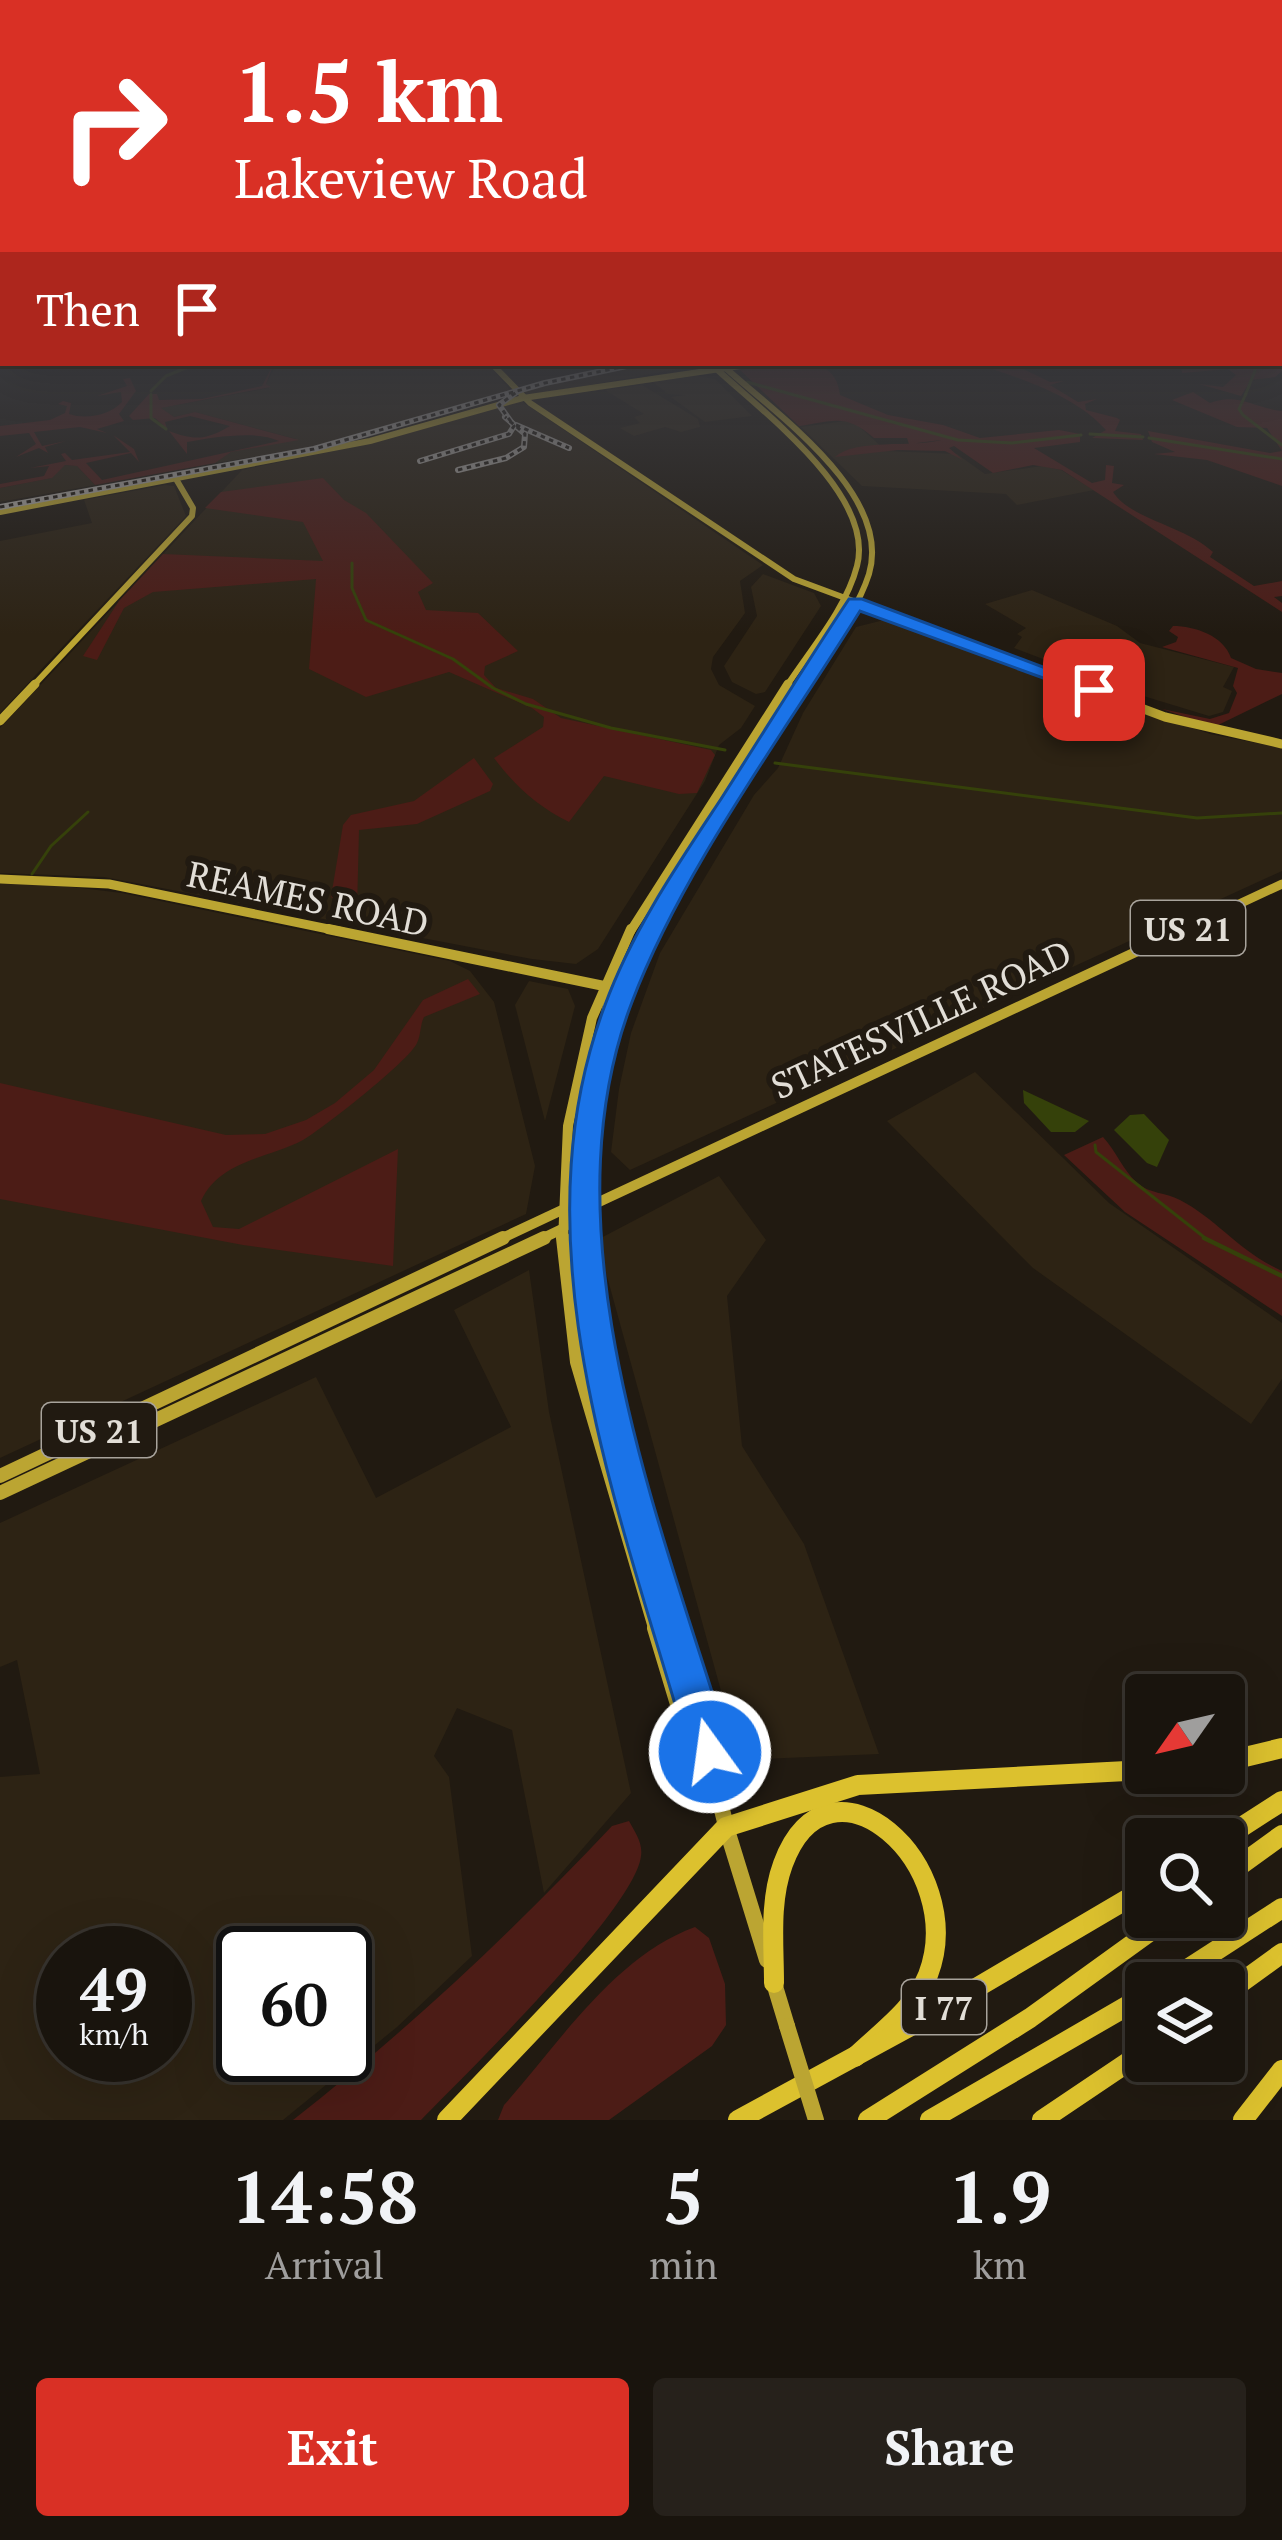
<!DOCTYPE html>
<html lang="en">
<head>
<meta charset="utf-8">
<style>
  :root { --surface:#19140d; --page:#26211b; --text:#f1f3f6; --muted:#9f9e9d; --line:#37332e; --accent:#d93025 }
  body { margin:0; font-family:"PT Serif",serif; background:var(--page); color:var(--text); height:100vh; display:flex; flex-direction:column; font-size:45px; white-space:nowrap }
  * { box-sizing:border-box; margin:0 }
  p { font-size:39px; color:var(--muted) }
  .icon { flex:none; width:66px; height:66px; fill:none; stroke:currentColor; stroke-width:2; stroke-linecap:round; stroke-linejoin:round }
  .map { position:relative; height:2120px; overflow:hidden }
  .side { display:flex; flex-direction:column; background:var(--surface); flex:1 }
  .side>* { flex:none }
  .banner { position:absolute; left:0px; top:0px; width:1284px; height:366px; box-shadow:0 12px 48px #0002,0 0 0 3px var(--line); background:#d93025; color:#fff; overflow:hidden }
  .needle { width:78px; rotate:236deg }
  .fabs { position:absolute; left:1125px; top:1674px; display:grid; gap:24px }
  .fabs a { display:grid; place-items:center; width:120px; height:120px; border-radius:12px; background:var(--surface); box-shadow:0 12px 48px #0002,0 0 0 3px var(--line); font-size:60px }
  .speed { position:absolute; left:36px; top:1926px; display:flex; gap:24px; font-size:60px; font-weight:700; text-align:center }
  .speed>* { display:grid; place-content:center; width:156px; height:156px; border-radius:50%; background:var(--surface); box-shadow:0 12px 48px #0002,0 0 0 3px var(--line); line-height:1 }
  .speed small { font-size:30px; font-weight:400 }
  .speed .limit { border:6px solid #111; border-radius:18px; background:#fff; color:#111 }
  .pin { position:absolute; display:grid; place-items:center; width:102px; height:102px; color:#fff; margin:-51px; border-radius:24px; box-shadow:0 6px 18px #0006 }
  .me { position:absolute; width:132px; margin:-66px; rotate:346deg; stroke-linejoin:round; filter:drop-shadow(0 0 9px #0008) }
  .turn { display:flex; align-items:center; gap:42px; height:252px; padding:0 36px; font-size:54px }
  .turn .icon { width:156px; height:156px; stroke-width:2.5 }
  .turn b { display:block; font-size:84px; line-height:102px }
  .then { display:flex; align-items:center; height:114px; padding:0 36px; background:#0003; gap:24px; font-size:45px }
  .eta { display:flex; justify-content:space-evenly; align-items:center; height:204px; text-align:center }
  .eta b { font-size:72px; font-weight:700; line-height:84px }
  .primary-button { display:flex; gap:24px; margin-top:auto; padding:24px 36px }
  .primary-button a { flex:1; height:138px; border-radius:12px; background:var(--accent); color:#fff; font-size:48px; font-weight:700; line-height:138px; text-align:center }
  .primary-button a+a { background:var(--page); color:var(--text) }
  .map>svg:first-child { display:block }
</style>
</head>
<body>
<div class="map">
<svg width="1282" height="2120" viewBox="0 0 1282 2120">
  <rect width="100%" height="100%" fill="#211a11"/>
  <g fill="#2d2314" fill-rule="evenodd">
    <path d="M 277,363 L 487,363 L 512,392 L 336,444 L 215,463 L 213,459 L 231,452 L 296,439 L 195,412 L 174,417 L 160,408 L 269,388 L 266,384 Z"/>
    <path d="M 645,363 L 701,365 L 527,396 L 519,391 Z"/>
    <path d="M 696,376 L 715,379 L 752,416 L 705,422 L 671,397 L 685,395 L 668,394 L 653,382 Z"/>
    <path d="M 642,385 L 698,419 L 700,427 L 681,432 L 665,427 L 634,436 L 620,428 L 640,423 L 634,417 L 644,414 L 605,390 Z"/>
    <path d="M 521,401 L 763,565 L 740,581 L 745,613 L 713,657 L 711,669 L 719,685 L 755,706 L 741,728 L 719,745 L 705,781 L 598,949 L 576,964 L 532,959 L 104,877 L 0,873 L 0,728 L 242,470 L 377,442 Z"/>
    <path d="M 852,420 L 886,451 L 957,454 L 985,474 L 1042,466 L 1061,470 L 1094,490 L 1017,505 L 1006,494 L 862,486 L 801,427 Z"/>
    <path d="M 65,465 L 77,466 L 95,485 L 0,502 L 0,488 L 51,478 Z"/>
    <path d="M 165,485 L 174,486 L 186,516 L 0,713 L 0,541 L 92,523 L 84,500 Z"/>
    <path d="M 763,574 L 814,593 L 821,606 L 765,692 L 756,694 L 732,682 L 724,666 L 757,616 L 751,587 Z"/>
    <path d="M 1032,590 L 1117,626 L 1140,643 L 1234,667 L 1223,687 L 1232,691 L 1223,712 L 1209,716 L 1127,691 L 1014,648 L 1022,637 L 1017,634 L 1026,628 L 985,604 Z"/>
    <path d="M 884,620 L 1210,734 L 1282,748 L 1282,871 L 630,1170 L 611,1152 L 619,1089 L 631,1033 L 660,953 L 754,795 L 778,768 L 803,713 L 856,627 Z"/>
    <path d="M 39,883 L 122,893 L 450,961 L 470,971 L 494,1002 L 535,1166 L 526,1214 L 0,1458 L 0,884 Z"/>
    <path d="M 529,981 L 568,989 L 575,1006 L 545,1121 L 515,1005 Z"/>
    <path d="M 975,1072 L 1109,1203 L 1282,1323 L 1282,1379 L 1251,1424 L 1033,1268 L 887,1121 Z"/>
    <path d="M 719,1176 L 766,1240 L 727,1296 L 742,1446 L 804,1544 L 879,1754 L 740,1760 L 597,1240 Z"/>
    <path d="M 529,1270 L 549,1412 L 631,1793 L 544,1893 L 512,1730 L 457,1708 L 434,1756 L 449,1777 L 472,1956 L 397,2027 L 283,2120 L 0,2120 L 0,1777 L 40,1774 L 17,1660 L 0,1667 L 0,1523 L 316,1377 L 376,1498 L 511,1427 L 454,1310 ZM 63,1953 L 165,1953 L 165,2055 L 63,2055 ZM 243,1953 L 345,1953 L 345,2055 L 243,2055 Z"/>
  </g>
  <g fill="#4c1c16">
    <path d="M 1282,337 L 1282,371 L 1275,377 L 1251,380 L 1241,396 L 1199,384 L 1223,387 L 1236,375 L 1228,369 L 1182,373 L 1181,365 L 1193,363 L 1281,363 Z"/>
    <path d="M 274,363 L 266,384 L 271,387 L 161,408 L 174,417 L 195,412 L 299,440 L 231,452 L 215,463 L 95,485 L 77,466 L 65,465 L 52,478 L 0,488 L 0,484 L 44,476 L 49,466 L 30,468 L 66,461 L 61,454 L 65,453 L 72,460 L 130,452 L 113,435 L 134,449 L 139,462 L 131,453 L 86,463 L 102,480 L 279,441 C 256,430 214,437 187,442 L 187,454 L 169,431 C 193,440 205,441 230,426 L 190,416 L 165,422 L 167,429 L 155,418 L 133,420 L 129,416 L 149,394 L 157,394 L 159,400 L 202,399 L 262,386 Z"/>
    <path d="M 775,363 C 805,363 836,359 840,395 L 888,415 L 943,425 L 980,438 L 1059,430 L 1080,434 L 1080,442 L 1034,448 L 1092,483 L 1105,480 L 1106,465 L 1114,466 L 1112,483 L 1124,485 L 1113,492 C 1130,519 1185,526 1213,552 L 1210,557 L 1254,586 L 1282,581 L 1282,596 L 1274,597 L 1282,603 L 1282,612 L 1062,470 L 1033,465 L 993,473 L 954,446 L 949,448 L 963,460 L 945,451 L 898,450 L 835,457 C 856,438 911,448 941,440 L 909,444 L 907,438 L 874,438 C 846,413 834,421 799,426 L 740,370 Z"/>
    <path d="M 975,363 L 1011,363 L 1050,382 L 1064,381 L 1050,385 L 1078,402 L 1097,399 L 1085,404 L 1086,410 L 1117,418 L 1120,420 L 1115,431 L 1141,434 L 1143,440 L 1092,438 L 1106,430 C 1074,394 1018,378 975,363 Z"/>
    <path d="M 130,378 L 136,391 L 119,414 L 124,421 L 97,429 L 107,433 L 80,427 L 34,432 L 42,446 L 66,441 L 45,447 L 48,453 L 39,448 L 16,457 L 36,444 L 29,433 L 0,436 L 0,426 L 50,420 L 65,413 L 67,406 L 58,404 L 63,401 L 71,403 L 69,414 C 86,420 110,415 122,402 L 121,392 L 97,396 L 127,386 L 123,379 Z"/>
    <path d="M 1193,392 L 1210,403 C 1238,392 1254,408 1282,411 L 1282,486 L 1207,460 L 1154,454 L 1175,452 L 1152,442 L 1148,431 L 1270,453 L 1282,451 L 1267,428 L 1237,427 L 1172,400 Z"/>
    <path d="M 323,478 L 344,500 L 366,513 L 433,583 L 418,592 L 426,610 L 478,613 L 518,651 L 485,666 L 484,675 L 496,688 L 533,699 L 561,718 L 711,750 L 715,755 L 697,793 L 679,794 L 604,776 L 569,822 C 537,806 515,786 494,758 L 543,727 L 544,717 L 532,708 L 449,672 L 366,697 L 309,669 L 316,579 L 153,592 L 124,608 L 97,660 L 83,656 L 119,601 L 163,554 L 323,561 L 303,522 L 205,508 L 221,492 Z"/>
    <path d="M 1173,626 C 1195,626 1224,636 1231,658 L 1256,669 L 1282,673 L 1282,694 L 1214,727 L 1162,709 L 1210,719 L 1229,713 L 1237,693 L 1233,686 L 1238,668 L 1162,647 L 1176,642 L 1178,637 L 1169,631 Z"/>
    <path d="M 474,758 L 493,784 L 490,791 L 417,824 L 359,830 L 357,911 L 350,912 L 331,897 L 343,825 L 351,815 L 414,801 Z"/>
    <path d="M 468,979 L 480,994 L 424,1017 C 420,1025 421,1035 417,1043 C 410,1060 321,1130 303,1140 C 267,1159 220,1160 201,1201 L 213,1227 L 239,1229 L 398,1149 L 393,1266 L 243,1245 L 0,1199 L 0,1083 L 226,1135 L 265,1134 L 306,1120 L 335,1103 L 374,1070 L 423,1000 Z"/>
    <path d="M 1103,1137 C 1116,1151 1123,1170 1137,1183 C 1150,1194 1165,1192 1180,1200 C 1217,1219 1238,1251 1282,1271 L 1282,1316 L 1125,1212 L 1064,1155 Z"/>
    <path d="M 629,1821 C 635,1832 643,1843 641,1856 C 635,1909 465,2075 421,2120 L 293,2120 C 408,2030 512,1932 612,1826 Z"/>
    <path d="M 695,1927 L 709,1938 L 725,1984 L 726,2025 L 712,2046 L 609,2120 L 498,2120 L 504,2105 C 560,2042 615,1956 695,1927 Z"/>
  </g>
  <g fill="#35410a">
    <path d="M 1023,1090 L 1089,1121 L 1075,1132 L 1051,1132 L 1024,1103 Z"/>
    <path d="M 1144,1114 L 1169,1140 L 1157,1167 L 1147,1163 L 1114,1130 L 1130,1115 Z"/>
  </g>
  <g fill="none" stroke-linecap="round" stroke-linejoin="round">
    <g stroke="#35410a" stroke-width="3">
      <path d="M 747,382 L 958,440 L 1012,443 L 1081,435"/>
      <path d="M 151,391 L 166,376 L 198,363"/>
      <path d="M 151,394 L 151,418 L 166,429"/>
      <path d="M 1245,396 L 1258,363"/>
      <path d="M 1244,398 L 1239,409 L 1243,415 L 1282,445"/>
      <path d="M 1090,434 L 1143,437"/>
      <path d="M 1149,438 L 1282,459"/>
      <path d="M 352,563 L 352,588 L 366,620 L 453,659 L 493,688 L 526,704 L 611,728 L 725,750"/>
      <path d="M 775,763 L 1197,818 L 1282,813"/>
      <path d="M 32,874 L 51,846 L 88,812"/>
      <path d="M 1095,1145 L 1096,1152 L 1209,1241"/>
    </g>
    <path stroke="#35410a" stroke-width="4.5" d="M 1204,1238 L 1282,1276"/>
    <g stroke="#bba532" stroke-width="6">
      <path d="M 491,363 L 530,403 L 794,579 L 1085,687"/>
      <path d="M 710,363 C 758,409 876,493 857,566 C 846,609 810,650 786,687"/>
      <path d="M 720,363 C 773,412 893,493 869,574 C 856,615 824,652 802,687"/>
      <path d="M 0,512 L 370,441 L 523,398 L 761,363"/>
      <path d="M 32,687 L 192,516 L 193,508 L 176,479"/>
    </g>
    <g stroke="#bba532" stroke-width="9">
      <path d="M 1077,684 L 1165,717 L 1282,744"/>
      <path d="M 0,721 L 35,684"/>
      <path d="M 0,879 L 109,884 L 343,932"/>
      <path d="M 630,932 L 788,684"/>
      <path d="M 650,932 L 804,684"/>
      <path d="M 1179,932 L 1282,884"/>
    </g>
    <g stroke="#bba532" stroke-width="10">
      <path d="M 328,929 L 604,986"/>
      <path d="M 593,1069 L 609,1001 L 604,986"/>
      <path d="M 496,1241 L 562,1210 L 585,1208"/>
      <path d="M 537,1241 L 562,1229 L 586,1208 L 1185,929"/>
      <path d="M 563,1241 L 568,1126 L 592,1018 L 631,929"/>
      <path d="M 587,1241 C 581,1132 601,1026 651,929"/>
    </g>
    <g stroke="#bba532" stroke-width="14">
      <path d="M 563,1238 L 577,1362 L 656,1631"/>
      <path d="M 587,1238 L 603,1366 L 678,1631"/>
      <path d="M 0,1476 L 503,1238"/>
      <path d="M 0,1493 L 544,1238"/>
    </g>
    <g stroke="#bba532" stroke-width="16">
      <path d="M 655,1628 L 683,1721 L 714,1796"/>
      <path d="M 677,1628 L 727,1830 L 767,1960"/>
      <path d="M 774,1983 L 787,2026"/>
    </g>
    <g stroke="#dcc12e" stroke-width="20">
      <path d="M 1224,1762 L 1282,1748"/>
      <path d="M 1223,1839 L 1282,1801"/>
      <path d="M 1224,1877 L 1282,1835"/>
      <path d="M 774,1983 C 774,1944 769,1902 783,1864 C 829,1739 970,1865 928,1975 C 915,2008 880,2033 855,2057"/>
      <path d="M 1166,1983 L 1282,1908"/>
      <path d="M 1224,1995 L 1282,1953"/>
      <path d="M 447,2120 L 726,1827 L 858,1785 L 1146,1770"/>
      <path d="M 738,2120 L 920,2021 L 1146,1888"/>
      <path d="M 868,2120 L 1030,2018 L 1170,1917"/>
      <path d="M 930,2120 L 1146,1995"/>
      <path d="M 1042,2120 L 1146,2050"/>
      <path d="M 1243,2120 L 1282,2070"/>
    </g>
    <defs>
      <g id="rail">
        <path d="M 516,425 L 569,448"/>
        <path d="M 420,461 L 509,434 L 514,426 L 499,405 L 518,391"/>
        <path d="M 458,470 L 506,458 L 524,447 L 525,434 L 505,417"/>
        <path d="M 0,507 L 314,449 L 545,383 L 641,363"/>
      </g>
    </defs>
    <use href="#rail" stroke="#aba69f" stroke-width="6"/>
    <use href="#rail" stroke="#211a11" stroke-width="3" stroke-dasharray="4.5" stroke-linecap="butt"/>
    <path stroke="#bba532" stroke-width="16" d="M 787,2026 L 816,2120"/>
  </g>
  <linearGradient id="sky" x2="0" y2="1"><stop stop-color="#120e09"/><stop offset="0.53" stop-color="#3d3e43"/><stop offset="1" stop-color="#3d3e43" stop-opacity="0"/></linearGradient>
  <rect width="1282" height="634" fill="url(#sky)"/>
  <path fill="#1a73e8" stroke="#114b97" stroke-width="3" d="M 849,599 L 862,599 L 1104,690 L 1087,694 L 860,611 C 785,732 682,870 632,1002 C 542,1236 662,1526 731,1752 L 725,1767 L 710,1773 L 695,1767 L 689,1752 C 622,1516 513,1249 605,1005 C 632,931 678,864 721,799 C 764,732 805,665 849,599 Z"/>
  <g text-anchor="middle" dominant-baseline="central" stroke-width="12" stroke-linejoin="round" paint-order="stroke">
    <g fill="#211a11" stroke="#a8a39c" stroke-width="3">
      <rect x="1131" y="901" width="114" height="54" rx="9"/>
      <rect x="42" y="1403" width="114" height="54" rx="9"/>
      <rect x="902" y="1980" width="84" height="54" rx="9"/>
    </g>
    <g font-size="33" font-weight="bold" fill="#e2ded7">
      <text x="1188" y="928">US 21</text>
      <text x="99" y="1430">US 21</text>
      <text x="944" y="2007">I 77</text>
    </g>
    <g font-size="36" fill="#e2ded7" stroke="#211a11">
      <text transform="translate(308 898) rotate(12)">REAMES ROAD</text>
      <text transform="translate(921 1019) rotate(-25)">STATESVILLE ROAD</text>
    </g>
  </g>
</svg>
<div class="fabs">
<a><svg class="needle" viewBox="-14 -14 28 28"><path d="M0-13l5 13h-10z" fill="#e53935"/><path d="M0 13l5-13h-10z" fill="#9f9e9d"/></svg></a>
<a><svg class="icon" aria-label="search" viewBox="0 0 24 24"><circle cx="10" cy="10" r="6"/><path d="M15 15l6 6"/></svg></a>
<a><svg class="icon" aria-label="layers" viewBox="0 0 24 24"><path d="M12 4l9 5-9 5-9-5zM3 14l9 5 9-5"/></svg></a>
</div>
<div class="speed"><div>49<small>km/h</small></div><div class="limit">60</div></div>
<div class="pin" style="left:1094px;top:690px;background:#d93025"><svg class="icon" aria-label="arrive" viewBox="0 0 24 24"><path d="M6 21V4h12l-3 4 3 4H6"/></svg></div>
<svg class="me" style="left:710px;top:1752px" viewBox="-20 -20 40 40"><circle r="17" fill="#1a73e8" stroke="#fff" stroke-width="3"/><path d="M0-11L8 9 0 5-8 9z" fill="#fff"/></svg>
<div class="banner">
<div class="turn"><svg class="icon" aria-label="right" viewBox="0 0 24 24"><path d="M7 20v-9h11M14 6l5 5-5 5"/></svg><div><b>1.5 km</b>Lakeview Road</div></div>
<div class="then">Then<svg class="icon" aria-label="arrive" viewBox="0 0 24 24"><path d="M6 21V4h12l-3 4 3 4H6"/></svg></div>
</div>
</div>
<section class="side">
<div class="eta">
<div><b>14:58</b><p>Arrival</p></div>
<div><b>5</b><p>min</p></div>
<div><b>1.9</b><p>km</p></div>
</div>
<div class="primary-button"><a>Exit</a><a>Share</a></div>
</section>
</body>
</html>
